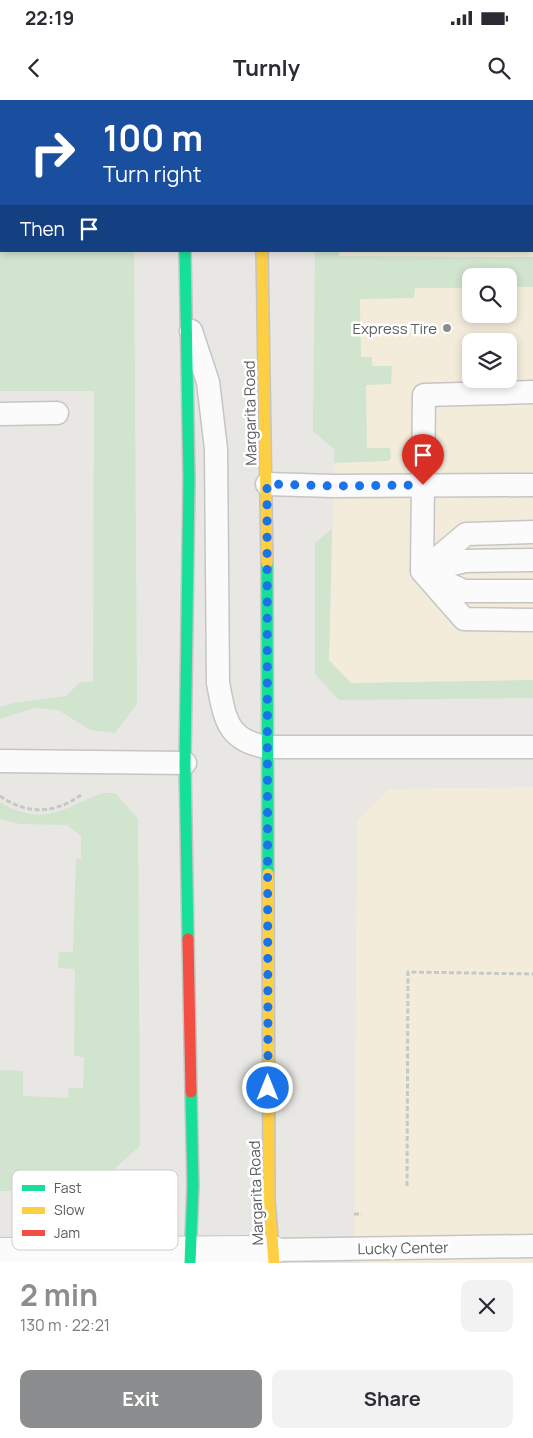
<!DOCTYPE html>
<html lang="en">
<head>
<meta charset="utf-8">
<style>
  :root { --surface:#fff; --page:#f2f2f3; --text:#2b2b33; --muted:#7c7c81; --accent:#8b8d8e }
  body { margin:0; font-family:Manrope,sans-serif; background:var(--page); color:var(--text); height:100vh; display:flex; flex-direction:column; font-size:19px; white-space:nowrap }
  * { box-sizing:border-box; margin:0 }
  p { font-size:16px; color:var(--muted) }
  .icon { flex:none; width:28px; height:28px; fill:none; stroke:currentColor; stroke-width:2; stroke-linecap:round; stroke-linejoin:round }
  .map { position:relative; height:1163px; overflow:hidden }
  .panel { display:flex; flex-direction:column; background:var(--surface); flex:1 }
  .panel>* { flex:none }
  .hud { position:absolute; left:0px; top:0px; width:534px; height:152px; box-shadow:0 2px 8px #0003; background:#1a4fa0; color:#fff; overflow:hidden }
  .buttons { position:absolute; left:462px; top:168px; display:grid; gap:10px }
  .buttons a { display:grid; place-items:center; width:55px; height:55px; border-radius:10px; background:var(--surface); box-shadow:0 2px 8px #0003; font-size:25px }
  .pin { position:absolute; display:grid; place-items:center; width:42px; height:42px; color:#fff; margin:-51px -21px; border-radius:50% 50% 50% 0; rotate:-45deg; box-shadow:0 0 5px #0007 }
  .pin .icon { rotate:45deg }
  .me { position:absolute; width:55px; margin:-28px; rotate:0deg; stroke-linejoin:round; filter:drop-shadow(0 0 4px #0008) }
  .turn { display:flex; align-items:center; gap:18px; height:105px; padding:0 20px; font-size:22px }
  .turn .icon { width:65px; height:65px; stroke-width:2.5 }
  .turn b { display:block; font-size:35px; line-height:42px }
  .then { display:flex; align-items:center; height:48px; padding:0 20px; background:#0003; gap:10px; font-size:19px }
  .round { display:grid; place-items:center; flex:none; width:52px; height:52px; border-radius:10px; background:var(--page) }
  .overview { display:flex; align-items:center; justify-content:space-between; height:85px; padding:0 20px }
  h1 { font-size:30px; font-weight:700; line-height:38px; color:var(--accent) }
  .cta { display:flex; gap:10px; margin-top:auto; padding:10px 20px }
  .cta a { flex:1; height:58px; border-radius:10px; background:var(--accent); color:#fff; font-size:20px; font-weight:700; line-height:58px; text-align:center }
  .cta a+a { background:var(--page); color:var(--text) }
  .status { display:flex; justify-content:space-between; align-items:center; height:35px; padding:0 25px; background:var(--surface); direction:ltr }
  .status svg { height:14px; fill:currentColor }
  header { display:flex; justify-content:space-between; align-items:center; height:65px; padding:0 20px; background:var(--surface); font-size:22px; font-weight:700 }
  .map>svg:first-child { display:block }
</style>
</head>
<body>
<div class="status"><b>22:19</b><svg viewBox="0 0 49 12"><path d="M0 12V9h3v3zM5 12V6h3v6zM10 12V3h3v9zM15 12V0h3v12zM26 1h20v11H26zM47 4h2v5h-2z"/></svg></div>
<header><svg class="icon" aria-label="back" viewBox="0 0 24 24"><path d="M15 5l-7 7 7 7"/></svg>Turnly<svg class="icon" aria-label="search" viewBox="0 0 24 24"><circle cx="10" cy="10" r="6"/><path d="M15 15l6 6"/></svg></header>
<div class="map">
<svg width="533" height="1163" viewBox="0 0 533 1163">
  <rect width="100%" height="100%" fill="#e8e7e3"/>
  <g fill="#f3ecdb" fill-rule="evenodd">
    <path d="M 333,0 L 533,0 L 533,580 L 351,583 L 329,560 L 335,350 L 315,151 L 532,151 L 532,1 ZM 471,176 L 509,176 L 509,214 L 471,214 ZM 471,241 L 509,241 L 509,279 L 471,279 Z"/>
    <path d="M 533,687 L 533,1163 L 360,1163 L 354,1147 L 357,720 L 388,689 Z"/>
  </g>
  <g fill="#d1e4ce">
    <path d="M 0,0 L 134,0 L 134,1 L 1,1 L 0,7 Z"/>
    <path d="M 0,124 L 1,151 L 134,151 L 137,604 L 115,633 L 90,630 L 58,610 L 34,608 L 0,619 L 0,607 L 13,603 L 66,596 L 80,582 L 93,582 L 94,291 L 0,291 Z"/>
    <path d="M 315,151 L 339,151 L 339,156 L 533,157 L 533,187 L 509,187 L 509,176 L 471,176 L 471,188 L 415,188 L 414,198 L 360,199 L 361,257 L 372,257 L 372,266 L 392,266 L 391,284 L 366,285 L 367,348 L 390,348 L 391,358 L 388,361 L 334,363 L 335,350 L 313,331 Z"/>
    <path d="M 332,429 L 329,560 L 351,583 L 533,580 L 533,598 L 339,600 L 315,574 L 315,443 Z"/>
    <path d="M 103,693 L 115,693 L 138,719 L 140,1046 L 90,1090 L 0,1091 L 0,970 L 23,971 L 23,996 L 68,998 L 69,988 L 83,988 L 84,957 L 74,956 L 75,869 L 58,868 L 59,852 L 73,852 L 76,759 L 81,759 L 81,736 L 67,725 L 20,724 L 0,719 L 0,702 C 43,728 63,708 103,693 Z"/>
  </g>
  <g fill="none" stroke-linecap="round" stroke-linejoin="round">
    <defs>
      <g id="lane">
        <path d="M 0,67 L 1,67"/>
        <path d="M 191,231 L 208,282 L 216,349 L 218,583 C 225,619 227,640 266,647 L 533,647"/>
        <path d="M 533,292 L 424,295 L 422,471 L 464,519 L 533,520"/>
        <path d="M 0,314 L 57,313"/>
        <path d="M 267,384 L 333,386 L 533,385"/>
        <path d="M 428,470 L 465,461 L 533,460"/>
        <path d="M 422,471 L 466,434 L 533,432"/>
        <path d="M 429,475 L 464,491 L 533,491"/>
        <path d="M 0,661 L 185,663"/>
        <path d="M 273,1150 L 533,1146"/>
      </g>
      <path id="street" d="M 0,1152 L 273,1150"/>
      <g id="fast">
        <path d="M 182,0 L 182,1"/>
        <path d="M 185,151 L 189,379 L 185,663 L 188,839"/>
        <path d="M 267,463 L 268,774"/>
        <path d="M 190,1163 L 193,1086 L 191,992"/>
      </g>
      <g id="slow">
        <path d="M 260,0 L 260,1"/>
        <path d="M 262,151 L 267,463"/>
        <path d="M 268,774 L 269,1099 L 274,1163"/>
      </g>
      <path id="jam" d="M 188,839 L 191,992"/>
    </defs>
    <use href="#lane" stroke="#c5c5c5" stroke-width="25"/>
    <use href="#street" stroke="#c5c5c5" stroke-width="30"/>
    <use href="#fast" stroke="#c4c4c3" stroke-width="14"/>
    <use href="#slow" stroke="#c4c4c3" stroke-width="14"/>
    <use href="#jam" stroke="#c4c4c3" stroke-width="14"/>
    <g stroke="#c4c9c5" stroke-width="3" stroke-dasharray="5 2.5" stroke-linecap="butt">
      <path d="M 0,696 C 27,715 55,714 81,695"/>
      <path d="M 407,1086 L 408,872 L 533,874"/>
      <path d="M 354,1114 L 362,1114"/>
    </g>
    <use href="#lane" stroke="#fcfbfb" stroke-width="22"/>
    <use href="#street" stroke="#fcfbfb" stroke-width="28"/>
    <use href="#fast" stroke="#16e098" stroke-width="11"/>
    <use href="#slow" stroke="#ffcf43" stroke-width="11"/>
    <use href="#jam" stroke="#f24e42" stroke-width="11"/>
  </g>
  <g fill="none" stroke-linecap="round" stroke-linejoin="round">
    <path stroke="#1a73e8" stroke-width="9" stroke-dasharray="0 16.2" d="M 268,988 L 267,384 L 333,386 L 423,385"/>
  </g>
  <circle fill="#8b8d8e" stroke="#fff" stroke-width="2" cx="447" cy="228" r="5"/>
  <g text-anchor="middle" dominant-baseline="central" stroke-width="5" stroke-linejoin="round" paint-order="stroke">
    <g font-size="15" fill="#595c60" stroke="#fff" text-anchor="end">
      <text x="437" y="228">Express Tire</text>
    </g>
    <g font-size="15" fill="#595c60" stroke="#fff">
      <text transform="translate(250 313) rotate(-91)">Margarita Road</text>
      <text transform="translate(256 1093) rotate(-92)">Margarita Road</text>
      <text transform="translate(403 1148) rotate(-1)">Lucky Center</text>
    </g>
  </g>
  <rect x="12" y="1070" width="166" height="80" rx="8" fill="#fff" stroke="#cdcecf" stroke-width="1"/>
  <rect x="22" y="1085" width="23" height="6" fill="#16e098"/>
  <rect x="22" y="1107" width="23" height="7" fill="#ffcf43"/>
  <rect x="22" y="1130" width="23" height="6" fill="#f24e42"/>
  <g font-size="14" fill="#595c60">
    <text x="54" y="1093">Fast</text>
    <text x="54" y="1115">Slow</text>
    <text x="54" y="1138">Jam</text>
  </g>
</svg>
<div class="buttons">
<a><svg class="icon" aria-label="search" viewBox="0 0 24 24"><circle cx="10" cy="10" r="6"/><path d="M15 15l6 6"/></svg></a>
<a><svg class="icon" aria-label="layers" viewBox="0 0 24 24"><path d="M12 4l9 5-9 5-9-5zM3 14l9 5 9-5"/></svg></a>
</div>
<div class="pin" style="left:423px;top:385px;background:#d93025"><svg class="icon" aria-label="arrive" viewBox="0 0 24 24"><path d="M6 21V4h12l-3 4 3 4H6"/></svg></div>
<svg class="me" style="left:268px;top:988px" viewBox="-20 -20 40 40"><circle r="17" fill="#1a73e8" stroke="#fff" stroke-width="3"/><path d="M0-11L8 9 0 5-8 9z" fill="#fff"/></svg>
<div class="hud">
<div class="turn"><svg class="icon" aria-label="right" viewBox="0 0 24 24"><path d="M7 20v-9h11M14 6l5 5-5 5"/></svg><div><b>100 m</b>Turn right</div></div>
<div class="then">Then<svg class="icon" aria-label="arrive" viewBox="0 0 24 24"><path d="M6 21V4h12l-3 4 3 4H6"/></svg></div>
</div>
</div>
<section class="panel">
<div class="overview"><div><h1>2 min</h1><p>130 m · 22:21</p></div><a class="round"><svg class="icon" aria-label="close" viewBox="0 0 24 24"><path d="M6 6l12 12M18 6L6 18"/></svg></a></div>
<div class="cta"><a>Exit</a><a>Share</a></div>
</section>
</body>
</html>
